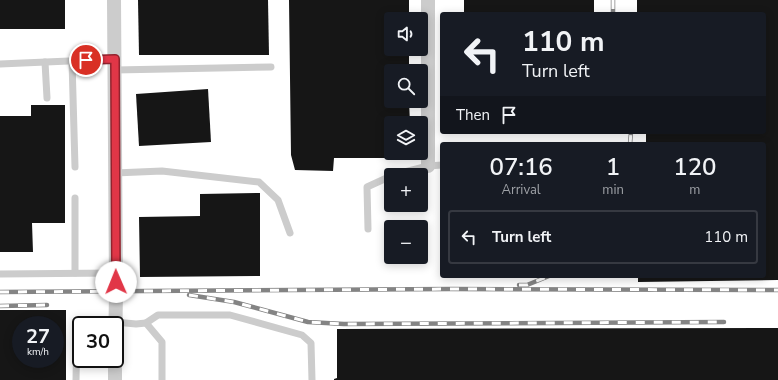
<!DOCTYPE html>
<html lang="en">
<head>
<meta charset="utf-8">
<style>
  :root { --surface:#171b24; --page:#242831; --text:#f1f3f6; --muted:#9ea1a6; --line:#363941 }
  body { margin:0; font-family:"Nunito Sans",sans-serif; background:var(--page); color:var(--text); height:100vh; display:flex; flex-direction:column; font-size:15px; white-space:nowrap }
  * { box-sizing:border-box; margin:0 }
  p { font-size:13px; color:var(--muted) }
  .icon { flex:none; width:22px; height:22px; fill:none; stroke:currentColor; stroke-width:2; stroke-linecap:round; stroke-linejoin:round }
  .map { position:relative; flex:1; overflow:hidden }
  .sheet { position:absolute; left:440px; top:142px; width:326px; height:136px; display:flex; flex-direction:column; background:var(--surface); border-radius:4px; box-shadow:0 2px 10px #0003 }
  .sheet>* { flex:none }
  .hud { position:absolute; left:440px; top:12px; width:326px; height:122px; border-radius:4px; box-shadow:0 2px 10px #0003; background:#171b24; color:var(--text); overflow:hidden }
  .buttons { position:absolute; left:384px; top:12px; display:grid; gap:8px }
  .buttons a { display:grid; place-items:center; width:44px; height:44px; border-radius:4px; background:var(--surface); box-shadow:0 2px 10px #0003; font-size:20px }
  .speed { position:absolute; left:12px; top:316px; display:flex; gap:8px; font-size:20px; font-weight:700; text-align:center }
  .speed>* { display:grid; place-content:center; width:52px; height:52px; border-radius:50%; background:var(--surface); box-shadow:0 2px 10px #0003; line-height:1 }
  .speed small { font-size:10px; font-weight:400 }
  .speed .limit { border:2px solid #111; border-radius:6px; background:#fff; color:#111 }
  .pin { position:absolute; display:grid; place-items:center; width:34px; height:34px; color:#fff; margin:-17px; border:2px solid #fff; border-radius:50%; box-shadow:0 1px 4px #0007 }
  .me { position:absolute; width:44px; margin:-22px; rotate:359deg; stroke-linejoin:round; filter:drop-shadow(0 0 3px #0008) }
  .turn { display:flex; align-items:center; gap:14px; height:84px; padding:0 16px; font-size:18px }
  .turn .icon { width:52px; height:52px; stroke-width:2.5 }
  .turn b { display:block; font-size:28px; line-height:34px }
  .then { display:flex; align-items:center; height:38px; padding:0 16px; background:#0003; gap:8px; font-size:15px }
  .eta { display:flex; justify-content:space-evenly; align-items:center; height:68px; text-align:center }
  .eta b { font-size:24px; font-weight:600; line-height:28px }
  ul { padding:0; list-style:none }
  li { display:flex; align-items:center; gap:12px; height:54px; margin:0 8px 6px; padding:0 8px; border:2px solid var(--line); border-radius:4px }
  li div { flex:1 }
  li b { display:block; font-size:15px }
  li em { font-style:normal }
  .map>svg:first-child { display:block }
</style>
</head>
<body>
<div class="map">
<svg width="778" height="380" viewBox="0 0 778 380">
  <rect width="100%" height="100%" fill="#fff"/>
  <g fill="#161616" fill-rule="evenodd">
    <rect x="0" y="0" width="65" height="29"/>
    <path d="M 138,0 L 268,0 L 269,55 L 139,55 Z"/>
    <path d="M 289,0 L 409,0 L 409,19 L 391,19 L 391,49 L 409,49 L 409,71 L 391,71 L 391,101 L 409,101 L 410,123 L 391,123 L 391,153 L 410,153 L 410,158 L 334,158 L 333,171 L 295,170 L 291,155 Z"/>
    <rect x="464" y="0" width="130" height="14"/>
    <path d="M 637,0 L 778,0 L 778,280 L 638,282 L 638,276 L 764,276 L 764,144 L 646,144 L 646,132 L 764,132 L 764,14 L 637,14 Z"/>
    <path d="M 208,89 L 211,142 L 139,146 L 136,94 Z"/>
    <path d="M 31,105 L 65,105 L 65,223 L 32,223 L 33,252 L 0,252 L 0,116 L 31,116 Z"/>
    <path d="M 260,193 L 260,276 L 140,277 L 139,217 L 200,216 L 200,194 Z"/>
    <path d="M 0,310 L 66,310 L 66,380 L 0,380 ZM 21,325 L 55,325 L 55,359 L 21,359 Z"/>
    <path d="M 778,328 L 778,380 L 334,380 L 334,379 L 337,378 L 337,329 Z"/>
  </g>
  <g fill="none" stroke-linecap="round" stroke-linejoin="round">
    <g stroke="#ccc" stroke-width="7">
      <path d="M 72,61 L 75,167"/>
      <path d="M 45,62 L 47,98"/>
      <path d="M 0,64 L 115,59"/>
      <path d="M 115,70 L 271,67"/>
      <path d="M 115,173 L 162,171 L 259,182 L 278,200 L 290,233"/>
      <path d="M 393,175 L 428,166 L 442,165"/>
      <path d="M 75,198 L 75,273"/>
      <path d="M 368,229 L 367,187 L 391,176"/>
      <path d="M 0,274 L 116,273"/>
      <path d="M 146,323 L 158,315 L 230,315 L 302,335 L 311,343 L 312,380"/>
      <path d="M 76,380 L 77,321 L 115,322 L 136,324 L 146,323 L 162,342 L 162,380"/>
    </g>
    <g stroke="#ccc" stroke-width="14">
      <path d="M 114,0 L 116,291 L 115,357"/>
      <path d="M 428,0 L 428,166"/>
      <path d="M 115,380 L 115,359"/>
    </g>
    <defs>
      <g id="rail">
        <path d="M 613,0 L 613,14"/>
        <path d="M 630,144 L 631,132"/>
        <path d="M 519,285 L 527,285 L 549,276"/>
        <path d="M 0,292 L 451,289 L 778,290"/>
        <path d="M 189,295 L 234,302 L 308,322 L 344,324 L 724,322"/>
        <path d="M 0,306 L 47,305"/>
      </g>
    </defs>
    <use href="#rail" stroke="#848484" stroke-width="4.5"/>
    <use href="#rail" stroke="#fff" stroke-width="3" stroke-dasharray="9" stroke-linecap="butt"/>
  </g>
  <g fill="none" stroke-linecap="round" stroke-linejoin="round">
    <defs>
      <path id="route" d="M 86,60 L 115,59 L 116,282"/>
    </defs>
    <use href="#route" stroke="#92232e" stroke-width="10"/>
    <use href="#route" stroke="#e13647" stroke-width="7"/>
  </g>
</svg>
<div class="buttons">
<a><svg class="icon" aria-label="sound" viewBox="0 0 24 24"><path d="M4 9h4l5-4v14l-5-4H4zM17 9q2 3 0 6"/></svg></a>
<a><svg class="icon" aria-label="search" viewBox="0 0 24 24"><circle cx="10" cy="10" r="6"/><path d="M15 15l6 6"/></svg></a>
<a><svg class="icon" aria-label="layers" viewBox="0 0 24 24"><path d="M12 4l9 5-9 5-9-5zM3 14l9 5 9-5"/></svg></a>
<a>+</a>
<a>−</a>
</div>
<div class="speed"><div>27<small>km/h</small></div><div class="limit">30</div></div>
<div class="pin" style="left:86px;top:60px;background:#d93025"><svg class="icon" aria-label="arrive" viewBox="0 0 24 24"><path d="M6 21V4h12l-3 4 3 4H6"/></svg></div>
<svg class="me" style="left:116px;top:282px" viewBox="-20 -20 40 40"><circle r="19" fill="#fff"/><path d="M0-13L10 11 0 6-10 11z" fill="#e13647"/></svg>
<div class="hud">
<div class="turn"><svg class="icon" aria-label="left" viewBox="0 0 24 24"><path d="M17 20v-9H6M10 6l-5 5 5 5"/></svg><div><b>110 m</b>Turn left</div></div>
<div class="then">Then<svg class="icon" aria-label="arrive" viewBox="0 0 24 24"><path d="M6 21V4h12l-3 4 3 4H6"/></svg></div>
</div>
<section class="sheet">
<div class="eta">
<div><b>07:16</b><p>Arrival</p></div>
<div><b>1</b><p>min</p></div>
<div><b>120</b><p>m</p></div>
</div>
<ul>
<li><svg class="icon" aria-label="left" viewBox="0 0 24 24"><path d="M17 20v-9H6M10 6l-5 5 5 5"/></svg><div><b>Turn left</b></div><em>110 m</em></li>
</ul>
</section>
</div>
</body>
</html>
